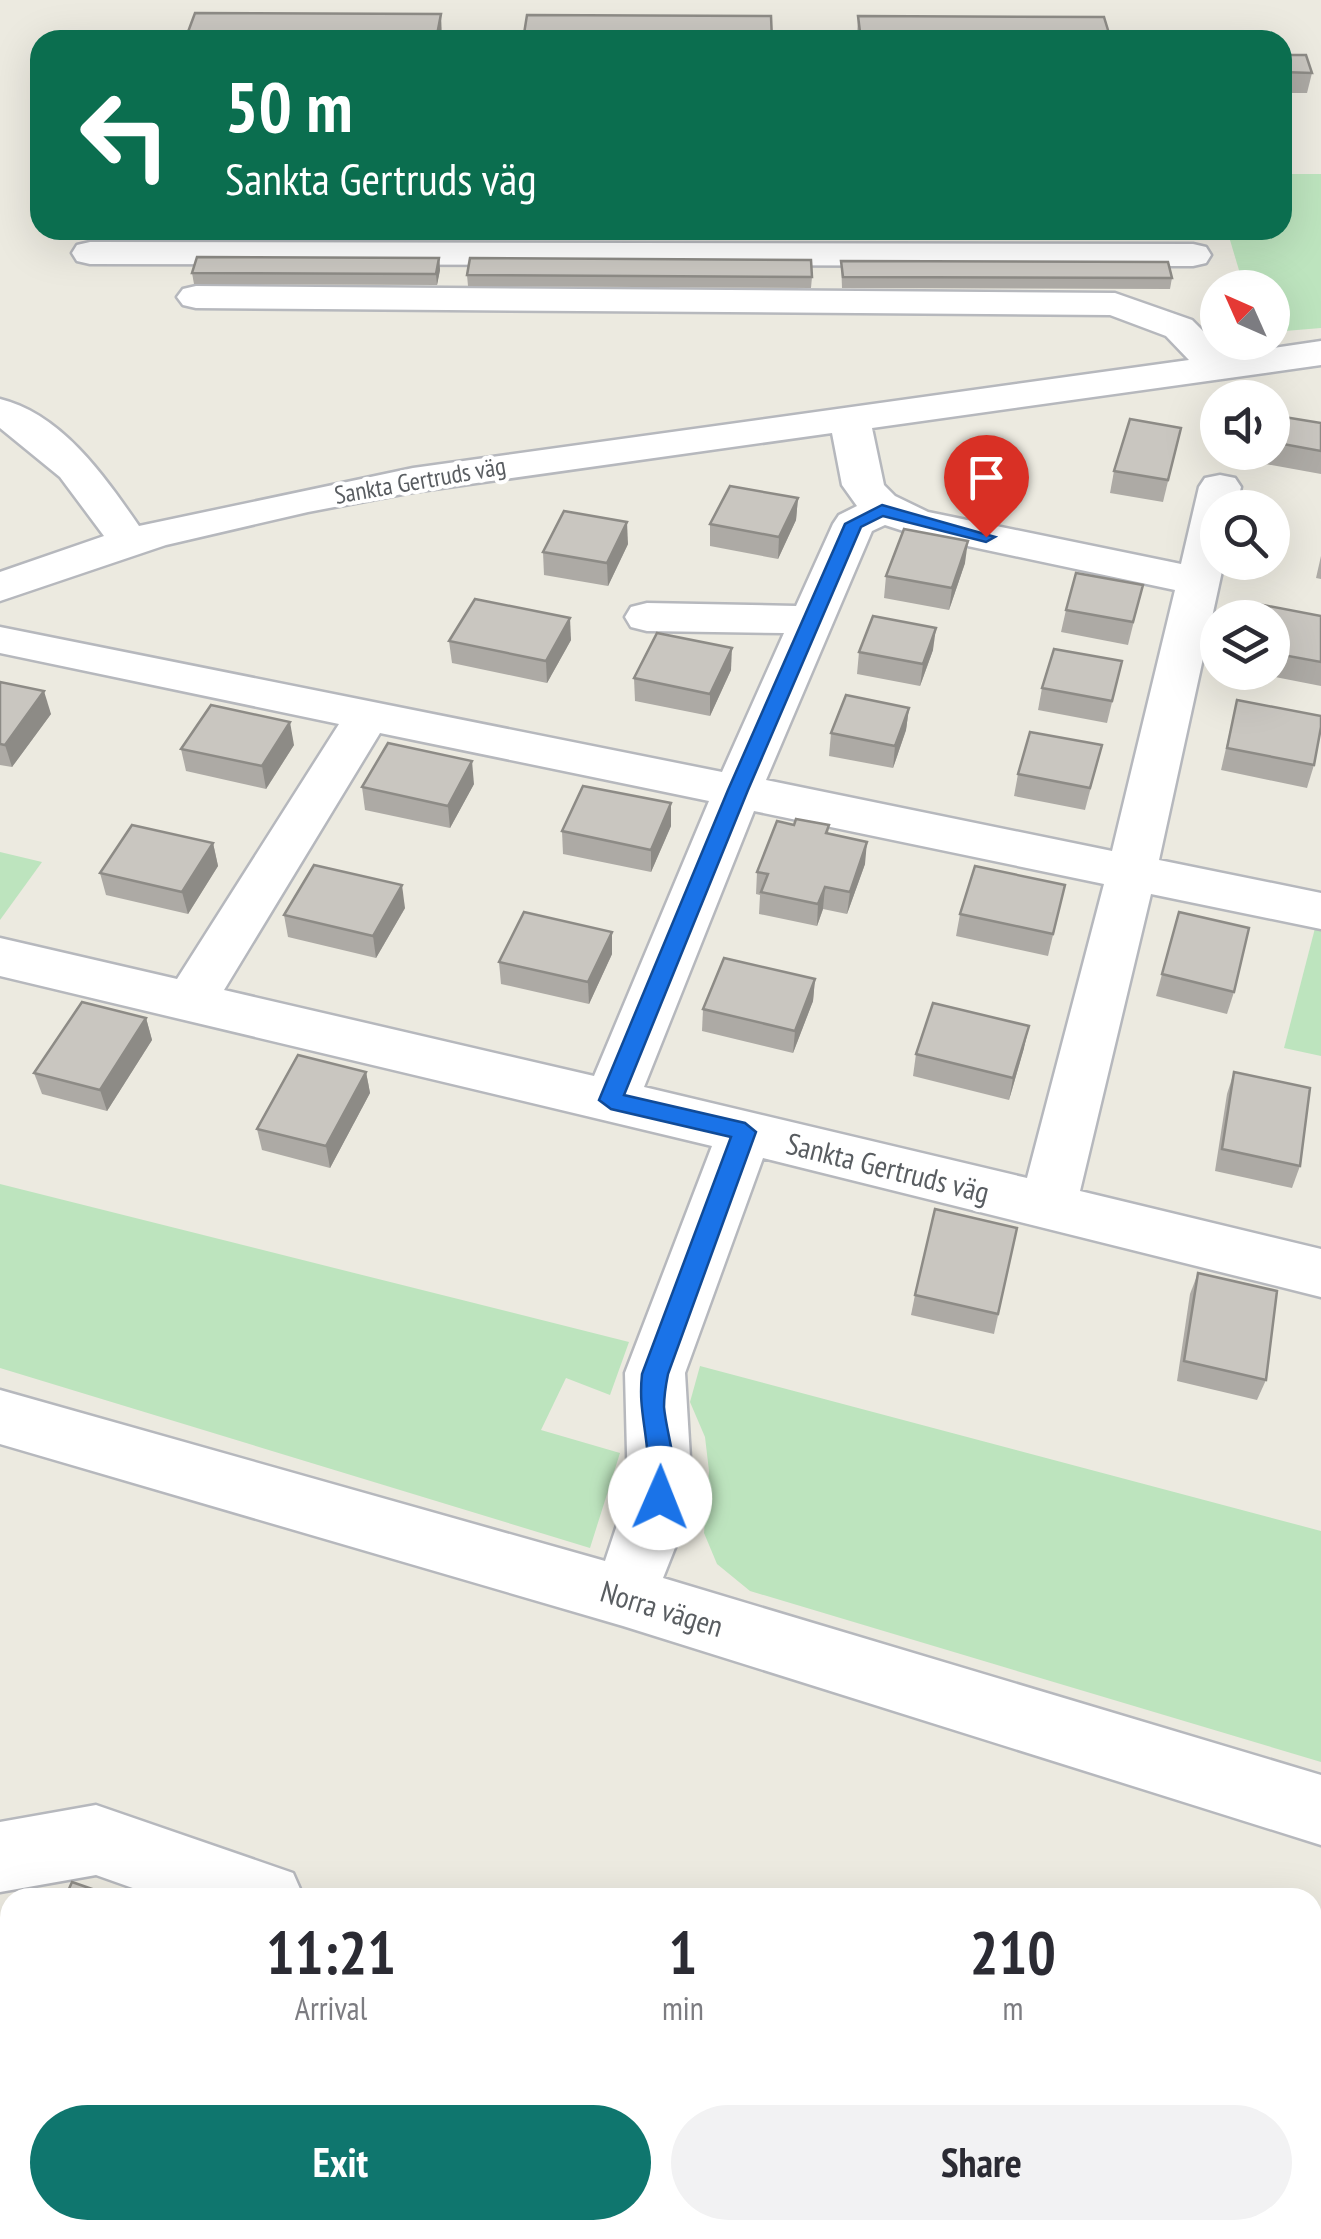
<!DOCTYPE html>
<html lang="en">
<head>
<meta charset="utf-8">
<style>
  :root { --surface:#fff; --page:#f2f2f3; --text:#2b2b33; --muted:#7c7c81; --accent:#0f766e }
  body { margin:0; font-family:"PT Sans Narrow",sans-serif; background:var(--page); color:var(--text); height:100vh; display:flex; flex-direction:column; font-size:38px; white-space:nowrap }
  * { box-sizing:border-box; margin:0 }
  p { font-size:32px; color:var(--muted) }
  .icon { flex:none; width:55px; height:55px; fill:none; stroke:currentColor; stroke-width:2; stroke-linecap:round; stroke-linejoin:round }
  .map { position:relative; flex:1; overflow:hidden }
  .side { position:absolute; left:0px; top:1888px; width:1322px; height:352px; display:flex; flex-direction:column; background:var(--surface); border-radius:30px 30px 0 0; box-shadow:0 10px 40px #0002 }
  .side>* { flex:none }
  .top-card { position:absolute; left:30px; top:30px; width:1262px; height:210px; border-radius:30px; box-shadow:0 10px 40px #0002; background:#0b6e4f; color:#fff; overflow:hidden }
  .needle { width:65px; rotate:315deg }
  .tools { position:absolute; left:1200px; top:270px; display:grid; gap:20px }
  .tools a { display:grid; place-items:center; width:90px; height:90px; border-radius:50%; background:var(--surface); box-shadow:0 10px 40px #0002; font-size:50px }
  .pin { position:absolute; display:grid; place-items:center; width:85px; height:85px; color:#fff; margin:-102px -42px; border-radius:50% 50% 50% 0; rotate:-45deg; box-shadow:0 0 10px #0007 }
  .pin .icon { rotate:45deg }
  .me { position:absolute; width:110px; margin:-55px; rotate:1deg; stroke-linejoin:round; filter:drop-shadow(0 0 8px #0008) }
  .turn { display:flex; align-items:center; gap:35px; height:210px; padding:0 30px; font-size:45px }
  .turn .icon { width:130px; height:130px; stroke-width:2.5 }
  .turn b { display:block; font-size:70px; line-height:85px }
  .eta { display:flex; justify-content:space-evenly; align-items:center; height:170px; text-align:center }
  .eta b { font-size:60px; font-weight:700; line-height:70px }
  .primary-button { display:flex; gap:20px; margin-top:auto; padding:20px 30px }
  .primary-button a { flex:1; height:115px; border-radius:60px; background:var(--accent); color:#fff; font-size:40px; font-weight:700; line-height:115px; text-align:center }
  .primary-button a+a { background:var(--page); color:var(--text) }
  .map>svg:first-child { display:block }
</style>
</head>
<body>
<div class="map">
<svg width="1321" height="2239" viewBox="0 0 1321 2239">
  <rect width="100%" height="100%" fill="#eceae0"/>
  <g fill="#bde4be">
    <path d="M 1283,174 L 1321,174 L 1321,328 L 1273,332 L 1272,288 L 1244,287 L 1227,230 L 1282,230 Z"/>
    <path d="M 0,852 L 42,862 L 0,920 Z"/>
    <path d="M 1321,905 L 1321,1056 L 1284,1048 Z"/>
    <path d="M 0,1184 L 629,1342 L 610,1395 L 566,1378 L 541,1430 L 620,1453 L 590,1548 L 0,1368 Z"/>
    <path d="M 700,1366 L 1321,1531 L 1321,1762 L 750,1591 L 717,1564 L 704,1533 L 709,1471 L 705,1437 L 690,1402 Z"/>
  </g>
  <g fill="none" stroke-linecap="round" stroke-linejoin="round">
    <defs>
      <g id="minor">
        <path d="M 90,242 L 1193,244 L 1206,247 L 1211,255 L 1206,263 L 1193,266 L 90,264 L 77,261 L 72,253 L 77,245 Z"/>
        <path d="M 196,286 L 1115,293 L 1192,320 L 1227,355 L 1321,341 L 1321,365 L 872,428 L 884,485 L 895,496 L 928,512 L 1181,564 L 1199,487 L 1205,478 L 1220,475 L 1235,478 L 1241,487 L 1236,508 L 1218,508 L 1218,562 L 1224,562 L 1159,860 L 1321,893 L 1321,929 L 1151,894 L 1080,1191 L 1321,1249 L 1321,1297 L 763,1158 L 685,1373 L 692,1492 L 682,1530 L 663,1578 L 1321,1775 L 1321,1845 L 623,1626 L 0,1444 L 0,1390 L 605,1561 L 628,1492 L 625,1373 L 712,1146 L 0,976 L 0,938 L 177,979 L 339,724 L 0,653 L 0,627 L 722,772 L 784,633 L 647,631 L 631,627 L 625,617 L 631,607 L 647,603 L 796,606 L 833,524 L 839,515 L 857,506 L 842,485 L 832,433 L 413,492 L 308,512 L 166,545 L 0,601 L 0,572 L 104,536 L 60,477 L 0,428 L 0,399 C 62,414 105,477 139,526 L 413,468 L 1189,360 L 1166,336 L 1110,315 L 196,308 L 183,305 L 177,297 L 183,289 ZM 885,525 L 916,535 L 1175,590 L 1112,851 L 766,780 L 872,531 ZM 380,733 L 709,801 L 594,1076 L 224,990 ZM 754,811 L 1104,884 L 1027,1178 L 644,1087 Z"/>
        <path d="M 96,1805 L 293,1873 L 304,1898 L 161,1898 L 96,1875 L 0,1892 L 0,1822 Z"/>
        <path d="M 10,1973 L 10,2063 L 0,2067 L 0,1977 Z"/>
        <path d="M 0,2105 L 10,2106 L 10,2184 L 0,2183 Z"/>
        <path d="M 214,2230 L 313,2230 L 317,2239 L 217,2239 Z"/>
        <path d="M 540,2230 L 618,2230 L 616,2239 L 536,2239 Z"/>
        <path d="M 1032,2230 L 1132,2230 L 1136,2239 L 1035,2239 Z"/>
      </g>
    </defs>
    <use href="#minor" stroke="#b6b8bd" stroke-width="5"/>
    <use href="#minor" fill="#fff" fill-rule="evenodd"/>
  </g>
  <g fill="#adaaa5">
    <path d="M 858,16 L 1111,40 L 857,40 Z"/>
    <path d="M 1282,55 L 1312,73 L 1307,93 L 1282,93 Z"/>
    <path d="M 439,258 L 440,270 L 437,285 L 194,284 L 192,273 Z"/>
    <path d="M 841,261 L 1172,278 L 1170,289 L 842,288 Z"/>
    <path d="M 467,275 L 812,277 L 811,288 L 468,286 Z"/>
    <path d="M 1272,415 L 1321,423 L 1321,474 L 1243,460 L 1244,452 L 1272,452 Z"/>
    <path d="M 1181,428 L 1163,502 L 1110,493 L 1114,471 Z"/>
    <path d="M 798,498 L 796,520 L 778,559 L 710,546 L 710,524 Z"/>
    <path d="M 628,544 L 608,586 L 544,575 L 543,552 Z"/>
    <path d="M 1321,556 L 1321,579 L 1316,578 Z"/>
    <path d="M 965,563 L 949,610 L 884,598 L 886,576 Z"/>
    <path d="M 1143,585 L 1128,645 L 1061,632 L 1066,610 Z"/>
    <path d="M 1258,604 L 1321,616 L 1321,686 L 1250,672 L 1272,672 L 1272,618 L 1255,618 Z"/>
    <path d="M 571,640 L 547,683 L 452,663 L 449,641 Z"/>
    <path d="M 933,650 L 920,686 L 857,674 L 859,652 Z"/>
    <path d="M 1122,661 L 1107,723 L 1038,710 L 1042,688 Z"/>
    <path d="M 731,670 L 710,716 L 635,701 L 634,678 Z"/>
    <path d="M 0,682 L 51,714 L 12,767 L 0,765 Z"/>
    <path d="M 1237,700 L 1314,765 L 1307,788 L 1221,770 Z"/>
    <path d="M 909,708 L 906,730 L 893,768 L 829,756 L 831,733 Z"/>
    <path d="M 294,745 L 266,789 L 186,771 L 181,749 Z"/>
    <path d="M 1102,745 L 1085,810 L 1014,796 L 1018,774 Z"/>
    <path d="M 474,784 L 450,828 L 365,810 L 362,787 Z"/>
    <path d="M 794,825 L 829,825 L 828,834 L 865,864 L 847,914 L 823,909 L 817,926 L 759,914 L 760,895 L 756,894 L 757,872 Z"/>
    <path d="M 671,826 L 651,872 L 563,854 L 562,831 Z"/>
    <path d="M 213,843 L 218,866 L 188,914 L 106,895 L 100,873 Z"/>
    <path d="M 1065,885 L 1048,956 L 956,936 L 960,914 Z"/>
    <path d="M 405,908 L 376,958 L 288,937 L 284,915 Z"/>
    <path d="M 1179,912 L 1234,992 L 1227,1014 L 1156,996 Z"/>
    <path d="M 612,932 L 612,954 L 589,1004 L 501,984 L 499,962 Z"/>
    <path d="M 815,979 L 813,1001 L 793,1053 L 702,1031 L 703,1009 Z"/>
    <path d="M 146,1018 L 152,1040 L 107,1111 L 42,1094 L 34,1073 Z"/>
    <path d="M 1024,1048 L 1009,1100 L 913,1076 L 916,1054 Z"/>
    <path d="M 366,1072 L 370,1093 L 330,1168 L 262,1150 L 257,1129 Z"/>
    <path d="M 1234,1072 L 1300,1166 L 1292,1188 L 1215,1171 L 1227,1094 Z"/>
    <path d="M 1017,1228 L 994,1334 L 911,1315 L 915,1295 Z"/>
    <path d="M 1198,1273 L 1266,1380 L 1257,1400 L 1177,1381 L 1190,1294 Z"/>
    <path d="M 645,2230 L 905,2239 L 645,2239 Z"/>
  </g>
  <g fill="#8d8b86">
    <path d="M 441,14 L 442,40 L 436,40 Z"/>
    <path d="M 439,258 L 440,270 L 437,285 L 436,274 Z"/>
    <path d="M 798,498 L 796,520 L 778,559 L 779,537 Z"/>
    <path d="M 627,522 L 628,544 L 608,586 L 607,563 Z"/>
    <path d="M 968,541 L 965,563 L 949,610 L 952,588 Z"/>
    <path d="M 570,618 L 571,640 L 547,683 L 546,661 Z"/>
    <path d="M 936,628 L 933,650 L 920,686 L 923,664 Z"/>
    <path d="M 732,648 L 731,670 L 710,716 L 710,694 Z"/>
    <path d="M 44,691 L 51,714 L 12,767 L 5,745 Z"/>
    <path d="M 909,708 L 906,730 L 893,768 L 895,746 Z"/>
    <path d="M 290,722 L 294,745 L 266,789 L 262,766 Z"/>
    <path d="M 472,761 L 474,784 L 450,828 L 448,806 Z"/>
    <path d="M 671,803 L 671,826 L 651,872 L 651,850 Z"/>
    <path d="M 867,842 L 865,864 L 847,914 L 850,892 Z"/>
    <path d="M 213,843 L 218,866 L 188,914 L 182,892 Z"/>
    <path d="M 402,885 L 405,908 L 376,958 L 373,936 Z"/>
    <path d="M 825,887 L 823,909 L 817,926 L 818,904 Z"/>
    <path d="M 612,932 L 612,954 L 589,1004 L 588,982 Z"/>
    <path d="M 815,979 L 813,1001 L 793,1053 L 795,1031 Z"/>
    <path d="M 146,1018 L 152,1040 L 107,1111 L 100,1090 Z"/>
    <path d="M 1029,1026 L 1024,1048 L 1009,1100 L 1013,1078 Z"/>
    <path d="M 366,1072 L 370,1093 L 330,1168 L 326,1146 Z"/>
  </g>
  <g fill="#c9c6c0" stroke="#8d8b86" stroke-width="2.5">
    <path d="M 195,13 L 441,14 L 436,40 L 185,40 Z"/>
    <path d="M 527,15 L 771,16 L 772,40 L 523,40 Z"/>
    <path d="M 858,16 L 1104,17 L 1111,40 L 861,40 Z"/>
    <path d="M 1282,55 L 1306,55 L 1312,73 L 1282,72 Z"/>
    <path d="M 197,257 L 439,258 L 436,274 L 192,273 Z"/>
    <path d="M 470,258 L 811,260 L 812,277 L 467,275 Z"/>
    <path d="M 841,261 L 1168,262 L 1172,278 L 843,277 Z"/>
    <path d="M 1272,415 L 1321,423 L 1321,451 L 1272,442 Z"/>
    <path d="M 1130,419 L 1181,428 L 1168,480 L 1114,471 Z"/>
    <path d="M 730,486 L 798,498 L 779,537 L 710,524 Z"/>
    <path d="M 564,511 L 627,522 L 607,563 L 543,552 Z"/>
    <path d="M 904,529 L 968,541 L 952,588 L 886,576 Z"/>
    <path d="M 1076,573 L 1143,585 L 1133,622 L 1066,610 Z"/>
    <path d="M 475,599 L 570,618 L 546,661 L 449,641 Z"/>
    <path d="M 1258,604 L 1321,616 L 1321,662 L 1272,653 L 1272,618 L 1256,618 Z"/>
    <path d="M 873,616 L 936,628 L 923,664 L 859,652 Z"/>
    <path d="M 657,633 L 732,648 L 710,694 L 634,678 Z"/>
    <path d="M 1054,649 L 1122,661 L 1112,701 L 1042,688 Z"/>
    <path d="M 0,682 L 44,691 L 5,745 L 0,744 Z"/>
    <path d="M 846,695 L 909,708 L 895,746 L 831,733 Z"/>
    <path d="M 1237,700 L 1321,716 L 1321,727 L 1314,765 L 1227,748 Z"/>
    <path d="M 211,705 L 290,722 L 262,766 L 181,749 Z"/>
    <path d="M 1030,732 L 1102,745 L 1090,788 L 1018,774 Z"/>
    <path d="M 388,743 L 472,761 L 448,806 L 362,787 Z"/>
    <path d="M 583,786 L 671,803 L 651,850 L 562,831 Z"/>
    <path d="M 796,819 L 829,825 L 826,833 L 867,842 L 850,892 L 825,887 L 818,904 L 761,892 L 768,874 L 757,872 L 777,821 L 794,825 Z"/>
    <path d="M 132,825 L 213,843 L 182,892 L 100,873 Z"/>
    <path d="M 314,865 L 402,885 L 373,936 L 284,915 Z"/>
    <path d="M 975,866 L 1065,885 L 1053,934 L 960,914 Z"/>
    <path d="M 524,912 L 612,932 L 588,982 L 499,962 Z"/>
    <path d="M 1179,912 L 1249,928 L 1234,992 L 1162,974 Z"/>
    <path d="M 724,958 L 815,979 L 795,1031 L 703,1009 Z"/>
    <path d="M 82,1002 L 146,1018 L 100,1090 L 34,1073 Z"/>
    <path d="M 933,1003 L 1029,1026 L 1013,1078 L 916,1054 Z"/>
    <path d="M 298,1055 L 366,1072 L 326,1146 L 257,1129 Z"/>
    <path d="M 1234,1072 L 1310,1088 L 1300,1166 L 1222,1149 Z"/>
    <path d="M 935,1209 L 1017,1228 L 998,1314 L 915,1295 Z"/>
    <path d="M 1198,1273 L 1277,1291 L 1266,1380 L 1184,1361 Z"/>
    <path d="M 72,1882 L 118,1898 L 65,1898 Z"/>
    <path d="M 647,2230 L 878,2230 L 905,2239 L 672,2239 Z"/>
  </g>
  <path fill="#1a73e8" stroke="#114b97" stroke-width="2.5" d="M 882,505 L 995,537 L 986,542 L 883,516 L 861,527 L 748,790 L 624,1095 L 745,1123 L 756,1132 L 668,1374 C 666,1384 664,1396 664,1407 C 667,1439 683,1475 669,1506 L 660,1509 L 651,1506 C 642,1488 650,1467 647,1448 C 644,1419 639,1403 642,1374 L 731,1137 L 611,1109 L 599,1100 L 728,790 L 845,524 Z"/>
  <g text-anchor="middle" dominant-baseline="central" stroke-width="8" stroke-linejoin="round" paint-order="stroke">
    <g font-size="25" fill="#595d61" stroke="#fff">
      <text transform="translate(420 480) rotate(-10)">Sankta Gertruds väg</text>
    </g>
    <g font-size="30" fill="#595d61" stroke="#fff">
      <text transform="translate(888 1167) rotate(14)">Sankta Gertruds väg</text>
      <text transform="translate(662 1608) rotate(17)">Norra vägen</text>
    </g>
  </g>
</svg>
<div class="tools">
<a><svg class="needle" viewBox="-14 -14 28 28"><path d="M0-13l5 13h-10z" fill="#e53935"/><path d="M0 13l5-13h-10z" fill="#7c7c81"/></svg></a>
<a><svg class="icon" aria-label="sound" viewBox="0 0 24 24"><path d="M4 9h4l5-4v14l-5-4H4zM17 9q2 3 0 6"/></svg></a>
<a><svg class="icon" aria-label="search" viewBox="0 0 24 24"><circle cx="10" cy="10" r="6"/><path d="M15 15l6 6"/></svg></a>
<a><svg class="icon" aria-label="layers" viewBox="0 0 24 24"><path d="M12 4l9 5-9 5-9-5zM3 14l9 5 9-5"/></svg></a>
</div>
<div class="pin" style="left:986px;top:537px;background:#d93025"><svg class="icon" aria-label="arrive" viewBox="0 0 24 24"><path d="M6 21V4h12l-3 4 3 4H6"/></svg></div>
<svg class="me" style="left:660px;top:1498px" viewBox="-20 -20 40 40"><circle r="19" fill="#fff"/><path d="M0-13L10 11 0 6-10 11z" fill="#1a73e8"/></svg>
<div class="top-card">
<div class="turn"><svg class="icon" aria-label="left" viewBox="0 0 24 24"><path d="M17 20v-9H6M10 6l-5 5 5 5"/></svg><div><b>50 m</b>Sankta Gertruds väg</div></div>
</div>
<section class="side">
<div class="eta">
<div><b>11:21</b><p>Arrival</p></div>
<div><b>1</b><p>min</p></div>
<div><b>210</b><p>m</p></div>
</div>
<div class="primary-button"><a>Exit</a><a>Share</a></div>
</section>
</div>
</body>
</html>
